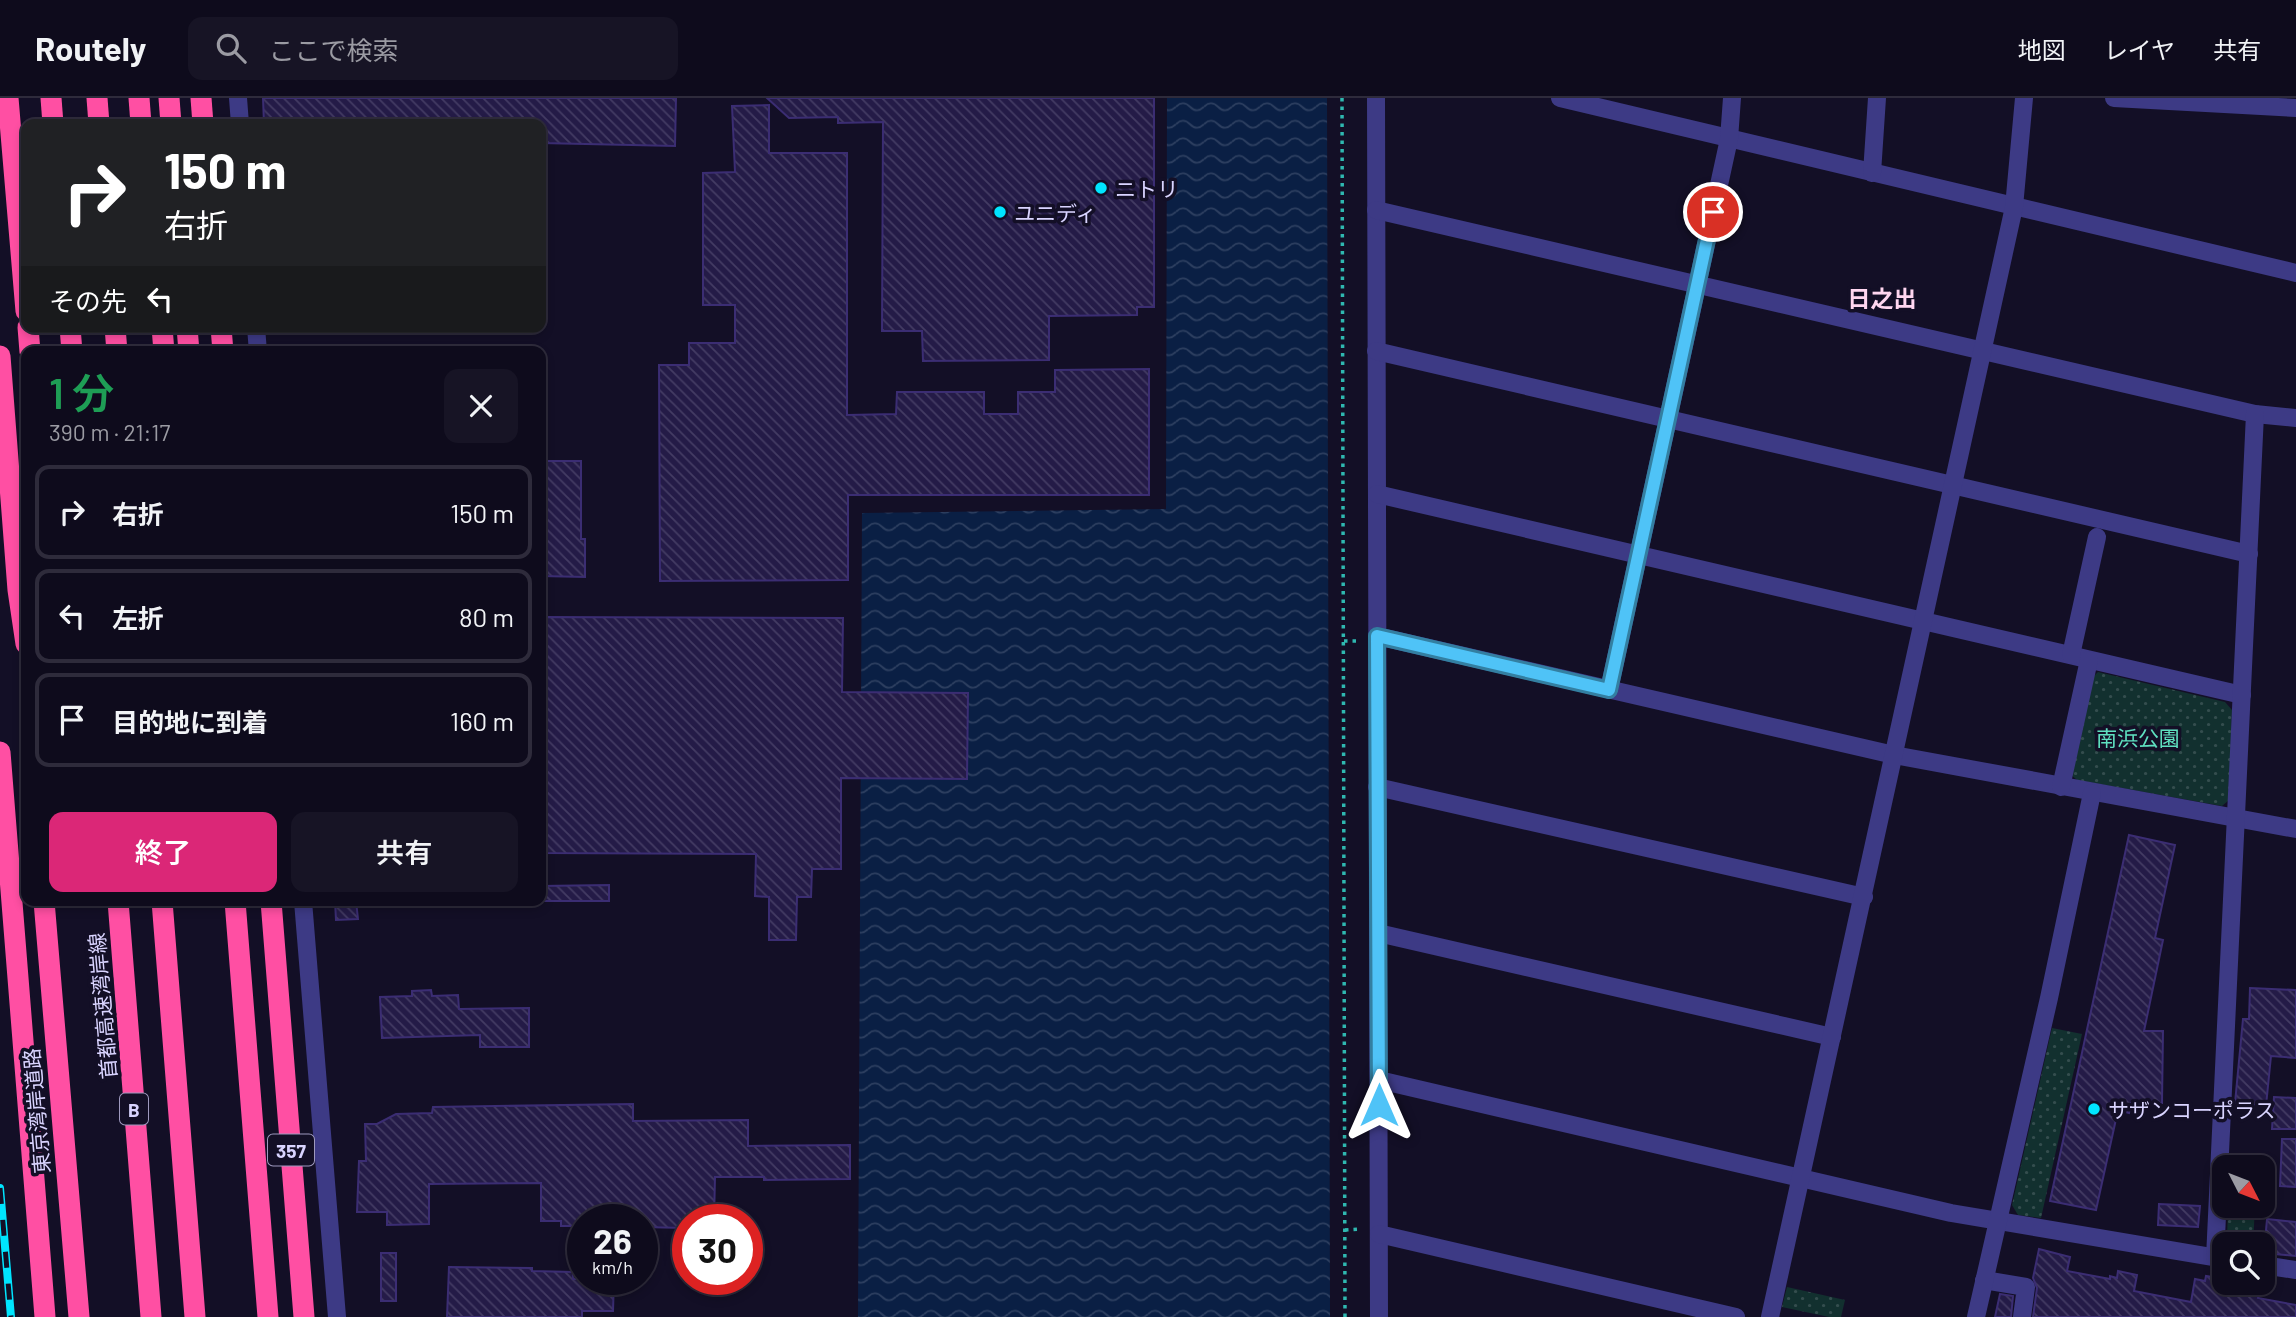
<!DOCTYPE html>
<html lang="ja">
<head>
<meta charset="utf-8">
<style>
  :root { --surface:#0e0b1c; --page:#171425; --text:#f1f3f6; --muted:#9b9ba3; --line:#2e2b3b; --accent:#db2777 }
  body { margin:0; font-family:Barlow,"Noto Sans JP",sans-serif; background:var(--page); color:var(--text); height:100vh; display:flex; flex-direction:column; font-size:26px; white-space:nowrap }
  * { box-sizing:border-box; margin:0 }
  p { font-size:23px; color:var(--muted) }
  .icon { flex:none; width:38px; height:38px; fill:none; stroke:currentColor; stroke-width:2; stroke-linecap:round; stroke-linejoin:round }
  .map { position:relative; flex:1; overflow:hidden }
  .drawer { position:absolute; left:21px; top:248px; width:525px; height:560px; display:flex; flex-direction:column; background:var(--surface); border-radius:14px; box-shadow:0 4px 10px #0003,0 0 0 2px var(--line) }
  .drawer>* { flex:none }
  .top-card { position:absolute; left:21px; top:21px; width:525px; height:214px; border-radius:14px; box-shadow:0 4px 10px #0003,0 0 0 2px var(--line); background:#202124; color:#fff; overflow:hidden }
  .needle { width:46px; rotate:132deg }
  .tools { position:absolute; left:2212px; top:1057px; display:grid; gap:14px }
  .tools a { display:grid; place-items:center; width:63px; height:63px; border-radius:14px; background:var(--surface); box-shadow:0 4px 10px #0003,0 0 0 2px var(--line); font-size:35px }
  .speed { position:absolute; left:567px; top:1106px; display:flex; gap:14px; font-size:35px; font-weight:700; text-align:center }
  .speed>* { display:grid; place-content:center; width:91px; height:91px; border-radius:50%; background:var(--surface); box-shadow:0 4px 10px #0003,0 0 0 2px var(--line); line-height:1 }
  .speed small { font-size:18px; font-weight:400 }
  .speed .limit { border:10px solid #d22; background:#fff; color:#111 }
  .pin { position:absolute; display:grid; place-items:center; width:60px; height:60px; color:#fff; margin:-30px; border:4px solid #fff; border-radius:50%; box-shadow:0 2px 7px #0007 }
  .me { position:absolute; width:77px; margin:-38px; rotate:0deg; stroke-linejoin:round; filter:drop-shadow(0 0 5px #0008) }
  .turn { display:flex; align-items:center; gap:24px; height:147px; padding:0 28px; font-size:32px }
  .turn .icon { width:91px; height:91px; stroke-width:2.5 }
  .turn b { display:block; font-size:49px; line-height:60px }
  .then { display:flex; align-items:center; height:66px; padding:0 28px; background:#0003; gap:14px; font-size:26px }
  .round { display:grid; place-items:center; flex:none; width:74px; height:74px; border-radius:14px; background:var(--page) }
  .summary { display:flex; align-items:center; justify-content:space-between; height:119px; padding:0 28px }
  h1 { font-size:42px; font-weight:600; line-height:52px; color:#1e9e55 }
  .button { display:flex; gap:14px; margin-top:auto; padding:14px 28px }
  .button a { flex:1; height:80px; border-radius:14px; background:var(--accent); color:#fff; font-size:28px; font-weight:600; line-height:80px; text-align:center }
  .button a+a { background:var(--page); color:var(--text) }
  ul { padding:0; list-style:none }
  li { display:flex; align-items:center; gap:21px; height:94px; margin:0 14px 10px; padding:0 14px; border:4px solid var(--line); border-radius:14px }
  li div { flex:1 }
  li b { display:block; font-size:26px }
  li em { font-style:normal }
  header { display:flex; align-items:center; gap:42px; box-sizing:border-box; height:98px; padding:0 35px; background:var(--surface); border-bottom:2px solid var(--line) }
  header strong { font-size:33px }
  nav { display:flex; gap:38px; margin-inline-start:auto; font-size:24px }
  .search { width:490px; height:63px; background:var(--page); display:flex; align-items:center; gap:18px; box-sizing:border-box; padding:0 24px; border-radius:14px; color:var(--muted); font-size:26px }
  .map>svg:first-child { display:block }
</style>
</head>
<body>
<header>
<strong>Routely</strong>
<div class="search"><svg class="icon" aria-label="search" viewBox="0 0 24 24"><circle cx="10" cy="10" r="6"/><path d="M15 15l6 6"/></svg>ここで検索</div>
<nav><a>地図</a><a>レイヤ</a><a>共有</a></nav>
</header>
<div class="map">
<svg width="2296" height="1219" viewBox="0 0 2296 1219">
  <defs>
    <pattern id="green-dots" width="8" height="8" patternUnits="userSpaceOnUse" patternTransform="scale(1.75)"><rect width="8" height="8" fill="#12302f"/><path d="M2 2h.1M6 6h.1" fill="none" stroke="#344d4e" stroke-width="1.8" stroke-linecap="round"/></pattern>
    <pattern id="water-waves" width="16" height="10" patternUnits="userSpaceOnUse" patternTransform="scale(1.75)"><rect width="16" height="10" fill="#0a1f44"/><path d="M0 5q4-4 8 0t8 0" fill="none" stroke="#2d3f60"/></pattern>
    <pattern id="building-back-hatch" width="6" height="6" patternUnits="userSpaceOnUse" patternTransform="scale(1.75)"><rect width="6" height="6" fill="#241b47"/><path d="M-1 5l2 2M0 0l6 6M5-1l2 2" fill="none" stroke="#433b63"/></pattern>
  </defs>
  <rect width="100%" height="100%" fill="#130f26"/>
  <g fill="url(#green-dots)">
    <path d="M 2098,574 L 2225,604 L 2232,612 L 2229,702 L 2222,708 L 2077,682 L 2070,676 L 2091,581 Z"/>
    <path d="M 2052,930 L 2082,936 L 2041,1120 L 2018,1117 L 2012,1107 Z"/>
    <path d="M 2228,1108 L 2255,1108 L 2253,1146 L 2230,1146 L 2227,1143 Z"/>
    <path d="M 1787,1189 L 1845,1202 L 1841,1219 L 1829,1219 L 1782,1209 Z"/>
  </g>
  <path fill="url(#water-waves)" d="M 1167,0 L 1327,0 L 1330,1219 L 858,1219 L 862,415 L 1166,411 Z"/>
  <g fill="url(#building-back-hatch)" stroke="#3b2d73" stroke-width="2">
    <path d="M 263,0 L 676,0 L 675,48 L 541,45 L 541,26 L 264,26 Z"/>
    <path d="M 767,0 L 1154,0 L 1154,209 L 1137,209 L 1137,217 L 1049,218 L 1049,262 L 923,263 L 922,233 L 882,233 L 883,24 L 838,25 L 838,19 L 789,20 Z"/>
    <path d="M 769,7 L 769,55 L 847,55 L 847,317 L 896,316 L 897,294 L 984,294 L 984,316 L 1018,316 L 1018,294 L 1055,294 L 1055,272 L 1149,271 L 1149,397 L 848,397 L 848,482 L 660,483 L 659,267 L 689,267 L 689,245 L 735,245 L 735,207 L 703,207 L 703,75 L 735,74 L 732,8 Z"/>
    <path d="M 541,363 L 581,363 L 581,441 L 585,441 L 585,479 L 541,478 Z"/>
    <path d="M 541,519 L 843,520 L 842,594 L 968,595 L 967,681 L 841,680 L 841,771 L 812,771 L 811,799 L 797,799 L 796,842 L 769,842 L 769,799 L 755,798 L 756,756 L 541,755 Z"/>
    <path d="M 2129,737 L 2175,747 L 2155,840 L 2163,842 L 2144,933 L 2163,933 L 2162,1005 L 2131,1005 L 2129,1015 L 2118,1012 L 2096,1112 L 2050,1103 Z"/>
    <path d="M 609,787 L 609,803 L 541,803 L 541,788 Z"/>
    <path d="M 335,803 L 356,803 L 358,821 L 336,822 Z"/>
    <path d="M 2250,890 L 2296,892 L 2296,960 L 2271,958 L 2266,1008 L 2235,1005 L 2243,921 L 2249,921 Z"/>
    <path d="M 431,892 L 432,898 L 458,897 L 459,911 L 529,910 L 529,949 L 480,949 L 480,937 L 382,940 L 380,899 L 412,898 L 412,893 Z"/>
    <path d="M 2274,999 L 2296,1000 L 2296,1031 L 2272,1031 Z"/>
    <path d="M 633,1006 L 633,1023 L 748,1022 L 748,1048 L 850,1047 L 850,1081 L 764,1082 L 764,1079 L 715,1079 L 714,1122 L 685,1122 L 685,1130 L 642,1129 L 642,1122 L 583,1122 L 583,1128 L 561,1128 L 561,1123 L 541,1123 L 541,1085 L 429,1086 L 429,1126 L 387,1127 L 387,1114 L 357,1114 L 359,1063 L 366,1063 L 365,1026 L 377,1026 L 396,1016 L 432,1015 L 433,1009 Z"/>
    <path d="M 2282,1041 L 2296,1041 L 2296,1089 L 2280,1088 Z"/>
    <path d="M 2159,1106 L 2200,1108 L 2198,1129 L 2158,1127 Z"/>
    <path d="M 2267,1121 L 2296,1124 L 2296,1158 L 2264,1155 Z"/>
    <path d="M 2039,1151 L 2070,1159 L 2067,1173 L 2110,1181 L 2110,1178 L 2117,1180 L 2118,1173 L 2137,1177 L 2134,1193 L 2191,1204 L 2195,1181 L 2205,1183 L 2206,1178 L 2224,1181 L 2224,1185 L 2240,1185 L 2260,1189 L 2258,1200 L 2296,1207 L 2296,1219 L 2033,1219 L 2037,1190 L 2033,1180 Z"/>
    <rect x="381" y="1155" width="15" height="48"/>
    <path d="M 449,1169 L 532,1170 L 532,1173 L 573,1174 L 573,1181 L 614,1181 L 613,1213 L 582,1213 L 582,1219 L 447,1219 Z"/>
    <path d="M 2000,1196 L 2013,1198 L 2011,1219 L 1995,1219 Z"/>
  </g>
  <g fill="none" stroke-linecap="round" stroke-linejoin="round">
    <g stroke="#2fb8b0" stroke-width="3.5" stroke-dasharray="3.5 5" stroke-linecap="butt">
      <path d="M 1342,0 L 1345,1219"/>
      <path d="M 1344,543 L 1359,543"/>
      <path d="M 1345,1132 L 1361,1131"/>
    </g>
    <g stroke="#3d3a85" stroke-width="18">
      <path d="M 238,0 L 240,26"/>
      <path d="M 1376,0 L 1379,1219"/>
      <path d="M 1560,0 L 2296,175"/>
      <path d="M 2114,0 L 2296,10"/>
      <path d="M 1872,75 L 1877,0"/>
      <path d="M 1376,112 L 2255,316 L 2296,320"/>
      <path d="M 256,229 L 258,254"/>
      <path d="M 1376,253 L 2249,456"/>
      <path d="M 1377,396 L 2242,597"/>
      <path d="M 1377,538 L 1894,657 L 2296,731"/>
      <path d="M 2071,557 L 2097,439"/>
      <path d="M 1609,592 L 1729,41 L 1732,0"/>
      <path d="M 1377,689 L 1864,799"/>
      <path d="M 2061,689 L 2089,562"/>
      <path d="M 303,803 L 337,1219"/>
      <path d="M 1378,835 L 1832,939"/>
      <path d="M 1379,982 L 1951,1115 L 2224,1161"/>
      <path d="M 1379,1136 L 1736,1219"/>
      <path d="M 2215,1160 L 2255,316"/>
      <path d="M 2263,1167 L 2296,1172"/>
      <path d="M 1984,1182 L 2026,1189 L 2022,1219"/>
      <path d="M 1770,1219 L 2014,109 L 2024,0"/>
      <path d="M 1976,1219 L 2049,900 L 2092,695"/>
    </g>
    <g stroke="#ff4fa3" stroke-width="21">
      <path d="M 8,0 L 26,213"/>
      <path d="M 51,0 L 53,26"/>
      <path d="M 97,0 L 99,26"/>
      <path d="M 139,0 L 141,26"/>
      <path d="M 169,0 L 171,26"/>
      <path d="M 201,0 L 203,26"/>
      <path d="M 28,229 L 30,254"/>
      <path d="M 70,229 L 72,254"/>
      <path d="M 115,229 L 117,254"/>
      <path d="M 162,229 L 164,254"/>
      <path d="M 187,229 L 189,254"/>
      <path d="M 221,229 L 223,254"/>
      <path d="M 0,258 L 18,492 L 26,546"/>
      <path d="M 0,654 L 45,1219"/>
      <path d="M 44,803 L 79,1219"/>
      <path d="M 118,803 L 151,1219"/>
      <path d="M 162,803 L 195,1219"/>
      <path d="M 235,803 L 268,1219"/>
      <path d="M 271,803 L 304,1219"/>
    </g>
    <defs>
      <path id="rail" d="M 0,1090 L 11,1219"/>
    </defs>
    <use href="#rail" stroke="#00e5ff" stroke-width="8"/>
    <use href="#rail" stroke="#130f26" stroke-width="5" stroke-dasharray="16" stroke-linecap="butt"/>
  </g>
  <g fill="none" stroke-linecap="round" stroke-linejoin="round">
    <defs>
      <path id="route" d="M 1379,1007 L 1377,538 L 1609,592 L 1713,114"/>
    </defs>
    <use href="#route" stroke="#337fa1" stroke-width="18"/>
    <use href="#route" stroke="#4fc3f7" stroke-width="12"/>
  </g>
  <g fill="#00e5ff" stroke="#130f26" stroke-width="2.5">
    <circle cx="1101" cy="90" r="7"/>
    <circle cx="1000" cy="114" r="7"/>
    <circle cx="2094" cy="1011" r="7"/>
  </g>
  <g text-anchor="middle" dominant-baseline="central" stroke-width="7" stroke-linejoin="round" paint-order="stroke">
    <g fill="#130f26" stroke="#9e99be" stroke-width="2">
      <rect x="120" y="995.5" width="28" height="31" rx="5"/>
      <rect x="268" y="1036.5" width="46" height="31" rx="5"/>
    </g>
    <g font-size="19" font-weight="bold" fill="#d9d4ff">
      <text x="134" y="1011">B</text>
      <text x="291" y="1052">357</text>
    </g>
    <g font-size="21" fill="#d9d4ff" stroke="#130f26" text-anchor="start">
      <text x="1115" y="90">ニトリ</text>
      <text x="1014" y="114">ユニディ</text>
      <text x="2108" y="1011">サザンコーポラス</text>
    </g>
    <g font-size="21" fill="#5fe0c0" stroke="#130f26">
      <text x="2138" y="639">南浜公園</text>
    </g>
    <g font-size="21" fill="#d9d4ff" stroke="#130f26">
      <text transform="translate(102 908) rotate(-95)">首都高速湾岸線</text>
      <text transform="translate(36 1013) rotate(-95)">東京湾岸道路</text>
    </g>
    <g font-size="23" font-weight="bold" fill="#ffd6f0" stroke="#130f26">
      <text x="1882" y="200">日之出</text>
    </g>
  </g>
</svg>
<div class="tools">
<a><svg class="needle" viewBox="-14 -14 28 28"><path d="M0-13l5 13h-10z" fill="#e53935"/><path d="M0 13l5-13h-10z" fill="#9b9ba3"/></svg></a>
<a><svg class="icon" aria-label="search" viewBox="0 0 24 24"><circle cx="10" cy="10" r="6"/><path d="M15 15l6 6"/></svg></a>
</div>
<div class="speed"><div>26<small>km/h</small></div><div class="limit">30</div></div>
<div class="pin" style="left:1713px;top:114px;background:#d93025"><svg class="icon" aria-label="arrive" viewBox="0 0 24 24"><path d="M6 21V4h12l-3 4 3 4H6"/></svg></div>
<svg class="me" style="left:1379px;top:1007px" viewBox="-20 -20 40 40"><path d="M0-17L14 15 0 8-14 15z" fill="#4fc3f7" stroke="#fff" stroke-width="4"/></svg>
<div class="top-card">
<div class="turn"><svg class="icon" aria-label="right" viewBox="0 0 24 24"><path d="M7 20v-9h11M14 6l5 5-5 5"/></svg><div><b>150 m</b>右折</div></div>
<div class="then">その先<svg class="icon" aria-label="left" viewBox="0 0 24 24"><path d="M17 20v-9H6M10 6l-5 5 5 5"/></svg></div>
</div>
<section class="drawer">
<div class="summary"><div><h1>1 分</h1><p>390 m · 21:17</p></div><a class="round"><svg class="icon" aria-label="close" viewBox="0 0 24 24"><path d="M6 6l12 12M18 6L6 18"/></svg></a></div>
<ul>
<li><svg class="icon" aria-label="right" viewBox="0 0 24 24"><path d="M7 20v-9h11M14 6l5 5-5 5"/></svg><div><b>右折</b></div><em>150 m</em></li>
<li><svg class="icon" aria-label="left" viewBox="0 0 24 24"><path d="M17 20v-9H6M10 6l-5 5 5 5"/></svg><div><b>左折</b></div><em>80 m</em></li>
<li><svg class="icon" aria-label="arrive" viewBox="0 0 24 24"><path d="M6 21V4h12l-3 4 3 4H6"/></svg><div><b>目的地に到着</b></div><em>160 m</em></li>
</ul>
<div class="button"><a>終了</a><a>共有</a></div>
</section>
</div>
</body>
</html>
